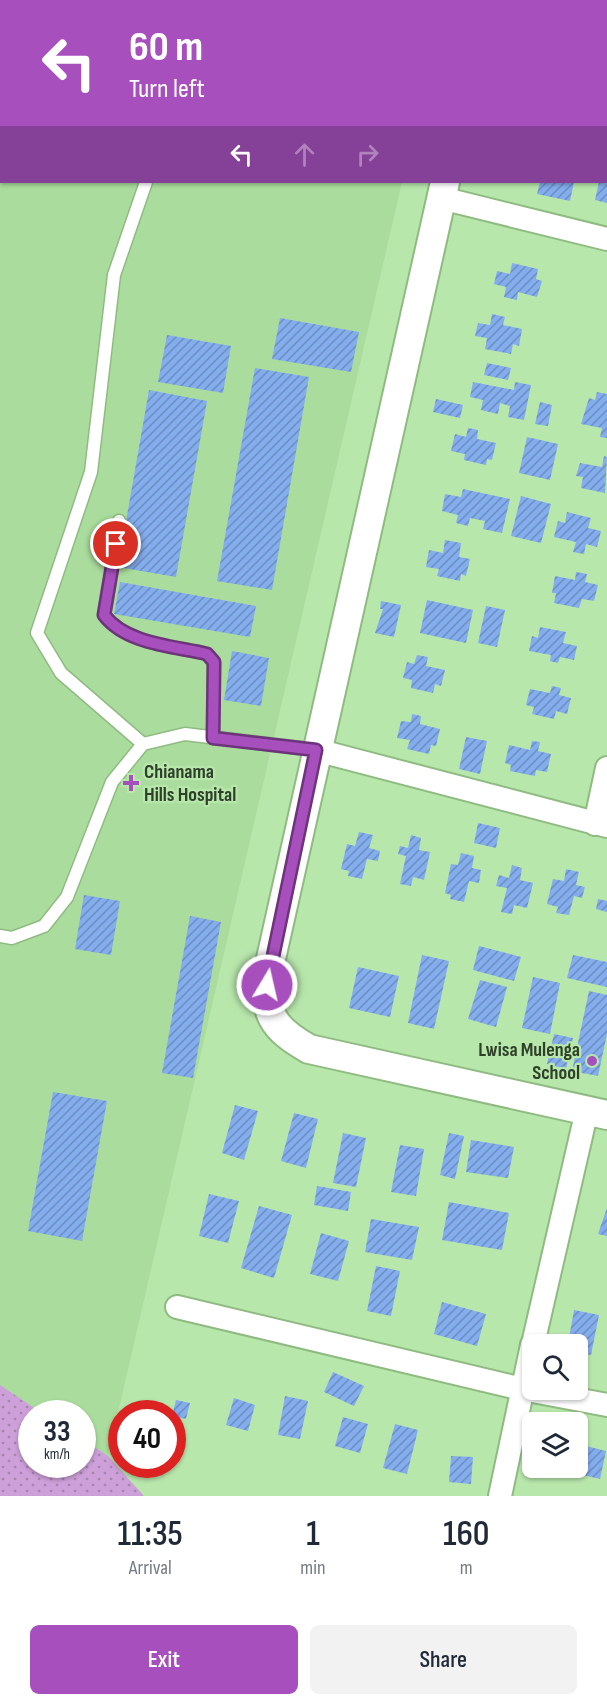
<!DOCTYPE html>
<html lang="en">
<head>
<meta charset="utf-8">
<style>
  :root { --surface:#fff; --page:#f2f2f3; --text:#1f2937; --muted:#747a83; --accent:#a750bd }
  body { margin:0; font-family:"Sofia Sans Condensed",sans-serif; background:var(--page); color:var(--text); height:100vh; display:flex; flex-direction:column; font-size:22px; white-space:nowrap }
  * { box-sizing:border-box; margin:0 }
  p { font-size:20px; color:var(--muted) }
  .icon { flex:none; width:33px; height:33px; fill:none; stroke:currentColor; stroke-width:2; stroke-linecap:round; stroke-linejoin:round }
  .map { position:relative; height:1496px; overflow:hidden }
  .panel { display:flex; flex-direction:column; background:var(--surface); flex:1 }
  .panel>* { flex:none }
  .guide { position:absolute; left:0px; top:0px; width:608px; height:183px; box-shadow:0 2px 4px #0004; background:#a750bd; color:#fff; overflow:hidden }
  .controls { position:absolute; left:522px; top:1334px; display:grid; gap:12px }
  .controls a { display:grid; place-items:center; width:66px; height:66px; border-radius:9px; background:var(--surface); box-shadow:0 2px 4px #0004; font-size:30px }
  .speed { position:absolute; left:18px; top:1400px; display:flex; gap:12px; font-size:30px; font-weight:700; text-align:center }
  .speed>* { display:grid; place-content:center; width:78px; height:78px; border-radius:50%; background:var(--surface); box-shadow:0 2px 4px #0004; line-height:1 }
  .speed small { font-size:15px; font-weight:400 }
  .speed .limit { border:9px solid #d22; background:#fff; color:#111 }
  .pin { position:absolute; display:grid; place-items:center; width:51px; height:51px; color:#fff; margin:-26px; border:3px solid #fff; border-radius:50%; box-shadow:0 2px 6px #0007 }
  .me { position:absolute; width:66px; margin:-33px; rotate:9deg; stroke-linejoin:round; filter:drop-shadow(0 0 4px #0008) }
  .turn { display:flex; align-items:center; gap:21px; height:126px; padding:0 30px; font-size:27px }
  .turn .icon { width:78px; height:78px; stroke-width:2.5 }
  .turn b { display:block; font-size:42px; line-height:51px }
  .lanes { display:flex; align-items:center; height:57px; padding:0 30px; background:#0003; justify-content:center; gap:30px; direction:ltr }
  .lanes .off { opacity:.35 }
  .eta { display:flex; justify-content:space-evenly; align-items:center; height:102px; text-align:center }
  .eta b { font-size:36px; font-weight:600; line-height:42px }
  .cta { display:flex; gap:12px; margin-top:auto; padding:12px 30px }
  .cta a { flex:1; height:69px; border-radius:9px; background:var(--accent); color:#fff; font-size:24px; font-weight:600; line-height:69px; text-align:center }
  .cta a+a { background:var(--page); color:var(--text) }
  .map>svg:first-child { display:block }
</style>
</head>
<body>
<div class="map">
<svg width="607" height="1496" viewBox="0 0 607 1496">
  <defs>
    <pattern id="grass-dots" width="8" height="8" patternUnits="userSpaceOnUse" patternTransform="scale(1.5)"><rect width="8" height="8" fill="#cda0d9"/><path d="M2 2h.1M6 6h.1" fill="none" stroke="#a784b0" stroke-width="1.8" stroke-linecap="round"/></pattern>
    <pattern id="building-hatch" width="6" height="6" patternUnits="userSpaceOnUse" patternTransform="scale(1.5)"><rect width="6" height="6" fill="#84aded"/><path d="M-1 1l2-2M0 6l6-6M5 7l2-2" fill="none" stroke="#6c8ec0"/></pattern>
  </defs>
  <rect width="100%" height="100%" fill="#b8e7ac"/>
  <path fill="#aadd9d" d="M 0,0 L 443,0 L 2,2 L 2,182 L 402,182 L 108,1456 L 83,1439 L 82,1413 L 42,1413 L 0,1385 Z"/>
  <path fill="url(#grass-dots)" d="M 0,1385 L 42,1413 L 32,1413 L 32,1464 L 82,1464 L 83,1439 L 108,1456 L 144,1496 L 0,1496 Z"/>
  <g fill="url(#building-hatch)">
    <path d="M 540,182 L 574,182 L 570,201 L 537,194 Z"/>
    <path d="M 599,182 L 607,182 L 607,203 L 595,200 Z"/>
    <path d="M 512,263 L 538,269 L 536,279 L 542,281 L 537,297 L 518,292 L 517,300 L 504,297 L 506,287 L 494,284 L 497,271 L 510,274 Z"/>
    <path d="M 492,314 L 505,317 L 503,325 L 522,329 L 519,346 L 513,344 L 511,354 L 485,349 L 487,338 L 475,336 L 478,323 L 490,325 Z"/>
    <path d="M 280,318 L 359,332 L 351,372 L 272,359 Z"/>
    <path d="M 167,335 L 231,346 L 223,393 L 158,382 Z"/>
    <path d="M 487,363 L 511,368 L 508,380 L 484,375 Z"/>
    <path d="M 255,368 L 309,377 L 272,590 L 217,581 Z"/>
    <path d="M 473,382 L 514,390 L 515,382 L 531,385 L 524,420 L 508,417 L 510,406 L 500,403 L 498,414 L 481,410 L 483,400 L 470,397 Z"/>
    <path d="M 149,390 L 207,401 L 176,577 L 118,567 Z"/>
    <path d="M 597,392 L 607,394 L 607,438 L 600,437 L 602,428 L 581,424 L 589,398 L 595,400 Z"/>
    <path d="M 436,399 L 463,405 L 460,418 L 433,412 Z"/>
    <path d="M 540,402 L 552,405 L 548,426 L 535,424 Z"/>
    <path d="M 468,428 L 478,430 L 477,439 L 496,443 L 492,460 L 487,459 L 486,465 L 464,460 L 465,454 L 451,451 L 455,434 L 466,437 Z"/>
    <path d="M 527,437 L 558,444 L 550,480 L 519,473 Z"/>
    <path d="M 604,456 L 607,457 L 605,493 L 581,488 L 583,477 L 576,476 L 580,463 L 602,467 Z"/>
    <path d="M 463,489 L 510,499 L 502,533 L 483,529 L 485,521 L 470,518 L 468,526 L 456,523 L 458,515 L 442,511 L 445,494 L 461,497 Z"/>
    <path d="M 521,496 L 551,504 L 541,543 L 511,536 Z"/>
    <path d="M 567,512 L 591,518 L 588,528 L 601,531 L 597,547 L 586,544 L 584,554 L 573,552 L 576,542 L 554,537 L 558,521 L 565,523 Z"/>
    <path d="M 445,540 L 461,543 L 459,557 L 470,559 L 466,576 L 461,574 L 460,581 L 437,576 L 439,569 L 426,567 L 429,550 L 443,553 Z"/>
    <path d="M 576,572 L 587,574 L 585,582 L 598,585 L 594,601 L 582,599 L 579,608 L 554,603 L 556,593 L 552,593 L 555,576 L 575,580 Z"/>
    <path d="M 120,582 L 256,606 L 250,637 L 114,614 Z"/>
    <path d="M 427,600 L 473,610 L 466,643 L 420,633 Z"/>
    <path d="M 381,601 L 401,605 L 394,637 L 375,633 L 383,609 L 380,609 Z"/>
    <path d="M 486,606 L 505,610 L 497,647 L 478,643 Z"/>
    <path d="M 540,627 L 566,632 L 563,643 L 577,646 L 574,660 L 560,657 L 558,663 L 550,661 L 551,655 L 529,651 L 532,636 L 538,638 Z"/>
    <path d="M 232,651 L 269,658 L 261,706 L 224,700 Z"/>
    <path d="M 417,655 L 428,657 L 426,666 L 445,670 L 441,686 L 435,684 L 433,693 L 411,688 L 412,680 L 403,678 L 407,662 L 414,664 Z"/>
    <path d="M 552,686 L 561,688 L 559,695 L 571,698 L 567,714 L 556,711 L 554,719 L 532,714 L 534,707 L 526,705 L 530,689 L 550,693 Z"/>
    <path d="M 412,714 L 421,716 L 420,724 L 440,729 L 436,746 L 431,745 L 429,754 L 407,749 L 410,740 L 397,738 L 401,721 L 411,722 Z"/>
    <path d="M 466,737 L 487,741 L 480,774 L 459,769 Z"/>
    <path d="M 532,741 L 540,742 L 538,751 L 551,754 L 547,772 L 536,770 L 535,776 L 510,771 L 511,765 L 505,763 L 509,745 L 530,750 Z"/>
    <path d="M 478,823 L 500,828 L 496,848 L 474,843 Z"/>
    <path d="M 359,832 L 373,835 L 369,848 L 380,851 L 378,861 L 367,859 L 362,879 L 348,876 L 349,871 L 341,869 L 347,844 L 355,846 Z"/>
    <path d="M 411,835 L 421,838 L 419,850 L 430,852 L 424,880 L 413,877 L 411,886 L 400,884 L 406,856 L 398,854 L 400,846 L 408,848 Z"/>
    <path d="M 461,853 L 474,856 L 472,868 L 481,870 L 479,883 L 469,881 L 464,902 L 450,899 L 451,895 L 445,893 L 451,864 L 458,865 Z"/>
    <path d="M 512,865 L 522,868 L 520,880 L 533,883 L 527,908 L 514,905 L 512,914 L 501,912 L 507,888 L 496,886 L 499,875 L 509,878 Z"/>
    <path d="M 566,869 L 579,872 L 576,885 L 585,887 L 582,898 L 574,896 L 569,915 L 556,913 L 558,907 L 547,904 L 553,879 L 564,881 Z"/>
    <path d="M 84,895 L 120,901 L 111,955 L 75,949 Z"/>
    <path d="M 598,899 L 607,901 L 607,912 L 596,909 Z"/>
    <path d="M 190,916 L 221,922 L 193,1078 L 162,1073 Z"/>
    <path d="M 479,946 L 521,957 L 514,981 L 473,970 Z"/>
    <path d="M 422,955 L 449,961 L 434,1029 L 408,1023 Z"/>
    <path d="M 573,955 L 607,962 L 607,987 L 567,978 Z"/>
    <path d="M 358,967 L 399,976 L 390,1017 L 349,1008 Z"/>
    <path d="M 533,977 L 560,983 L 550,1034 L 522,1028 Z"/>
    <path d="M 480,980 L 507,987 L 496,1027 L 468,1019 Z"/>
    <path d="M 589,991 L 607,995 L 607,1034 L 598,1076 L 572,1071 Z"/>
    <path d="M 554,1034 L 573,1038 L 566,1069 L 547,1064 Z"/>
    <path d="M 53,1092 L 107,1101 L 82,1241 L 28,1231 Z"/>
    <path d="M 235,1105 L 258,1111 L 244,1160 L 222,1153 Z"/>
    <path d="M 294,1113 L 318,1119 L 306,1168 L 281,1161 Z"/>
    <path d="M 343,1133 L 366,1138 L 356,1187 L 333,1183 Z"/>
    <path d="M 449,1133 L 464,1136 L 455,1179 L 440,1175 Z"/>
    <path d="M 471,1140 L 514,1147 L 508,1178 L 466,1172 Z"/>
    <path d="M 400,1145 L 424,1149 L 416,1196 L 391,1192 Z"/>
    <path d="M 317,1186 L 351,1192 L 348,1211 L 314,1205 Z"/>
    <path d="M 209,1194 L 239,1201 L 228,1243 L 199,1236 Z"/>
    <path d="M 449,1202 L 509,1213 L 502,1250 L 442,1240 Z"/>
    <path d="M 259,1206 L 292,1215 L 274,1278 L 241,1268 Z"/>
    <path d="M 607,1208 L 607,1236 L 598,1234 Z"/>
    <path d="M 371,1219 L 419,1227 L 412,1260 L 365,1252 Z"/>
    <path d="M 321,1233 L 349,1241 L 338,1281 L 310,1274 Z"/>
    <path d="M 376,1266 L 400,1271 L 391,1316 L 367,1311 Z"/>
    <path d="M 442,1302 L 486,1314 L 477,1346 L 434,1334 Z"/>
    <path d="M 574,1310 L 599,1315 L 591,1355 L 578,1352 L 578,1344 L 568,1344 Z"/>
    <path d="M 333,1372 L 364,1386 L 354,1406 L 324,1392 Z"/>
    <path d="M 285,1396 L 308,1401 L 300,1439 L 278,1435 Z"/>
    <path d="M 234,1398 L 255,1405 L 248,1431 L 226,1425 Z"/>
    <path d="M 176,1400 L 190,1403 L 186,1419 L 172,1416 Z"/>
    <path d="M 343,1417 L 368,1424 L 360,1453 L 335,1446 Z"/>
    <path d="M 395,1424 L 418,1430 L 407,1474 L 383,1468 Z"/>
    <path d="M 578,1444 L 606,1451 L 600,1479 L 552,1468 L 578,1467 Z"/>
    <path d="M 451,1456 L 473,1457 L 471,1484 L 449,1482 Z"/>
  </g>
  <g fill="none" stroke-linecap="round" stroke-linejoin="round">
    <defs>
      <g id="service">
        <path d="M 207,2 L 208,0"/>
        <path d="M 119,521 L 104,615 C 126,644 173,646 207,654 L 214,662 L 213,738"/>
        <path d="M 143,744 L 61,673 L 37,633 L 91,472 L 114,275 L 146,182"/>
        <path d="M 0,936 L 12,938 L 44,926 L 67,897 L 112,782 L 143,744 L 185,734 L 316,750"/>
      </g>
      <g id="minor">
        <path d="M 441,198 L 607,239"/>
        <path d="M 316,750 L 607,826"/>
        <path d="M 595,824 L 607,768"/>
        <path d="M 177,1307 L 522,1389 L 607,1405"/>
        <path d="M 533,1344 L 587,1110"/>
        <path d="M 500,1496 L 532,1345"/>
      </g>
      <g id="tertiary">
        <path d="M 489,2 L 489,0"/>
        <path d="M 445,182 L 268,972 C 264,1014 272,1028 309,1049 L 607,1115"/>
      </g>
    </defs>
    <use href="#service" stroke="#8fbb82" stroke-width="15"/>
    <use href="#minor" stroke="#8fbb82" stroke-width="26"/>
    <use href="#tertiary" stroke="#8fbb82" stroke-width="32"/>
    <g stroke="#76976d" stroke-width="4" stroke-dasharray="4.5 4.5" stroke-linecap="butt">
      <path d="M 7,0 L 12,2"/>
      <path d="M 261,0 L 264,2"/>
      <path d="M 118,2 L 124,0"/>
    </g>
    <use href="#service" stroke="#fff" stroke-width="12"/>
    <use href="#minor" stroke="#fff" stroke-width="22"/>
    <use href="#tertiary" stroke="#fff" stroke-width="28"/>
  </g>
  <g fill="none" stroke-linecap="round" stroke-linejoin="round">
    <defs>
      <path id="route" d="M 116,544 L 104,615 C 126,644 173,646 207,654 L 214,662 L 213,738 L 316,750 L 267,985"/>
    </defs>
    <use href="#route" stroke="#6d347b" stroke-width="15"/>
    <use href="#route" stroke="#a750bd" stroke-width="10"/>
  </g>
  <g fill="#a750bd" stroke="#b8e7ac" stroke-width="2">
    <path d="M128 774h6v6h6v6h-6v6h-6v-6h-6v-6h6z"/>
    <circle cx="592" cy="1061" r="6"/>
  </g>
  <g text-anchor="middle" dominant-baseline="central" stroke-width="4.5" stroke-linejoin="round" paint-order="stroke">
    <g font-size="20" font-weight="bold" fill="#2e4029" stroke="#b8e7ac" text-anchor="start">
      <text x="144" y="772">Chianama<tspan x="144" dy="23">Hills Hospital</tspan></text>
      <text x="580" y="1050" text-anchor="end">Lwisa Mulenga<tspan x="580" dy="23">School</tspan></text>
    </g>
  </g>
</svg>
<div class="controls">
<a><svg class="icon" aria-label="search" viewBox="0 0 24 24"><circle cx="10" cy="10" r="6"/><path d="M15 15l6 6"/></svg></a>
<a><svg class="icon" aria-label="layers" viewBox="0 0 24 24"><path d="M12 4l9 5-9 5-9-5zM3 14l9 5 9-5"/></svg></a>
</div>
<div class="speed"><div>33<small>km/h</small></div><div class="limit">40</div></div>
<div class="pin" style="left:116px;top:544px;background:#d93025"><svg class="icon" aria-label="arrive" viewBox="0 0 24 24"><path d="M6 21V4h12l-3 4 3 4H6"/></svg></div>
<svg class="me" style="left:267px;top:985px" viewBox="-20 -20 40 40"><circle r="17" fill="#a750bd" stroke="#fff" stroke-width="3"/><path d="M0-11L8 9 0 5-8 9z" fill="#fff"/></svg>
<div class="guide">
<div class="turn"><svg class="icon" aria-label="left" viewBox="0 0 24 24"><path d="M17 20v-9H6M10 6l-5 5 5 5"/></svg><div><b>60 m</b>Turn left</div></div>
<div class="lanes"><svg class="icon" aria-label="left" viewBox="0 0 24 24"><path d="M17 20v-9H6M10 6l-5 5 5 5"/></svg><svg class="icon off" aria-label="ahead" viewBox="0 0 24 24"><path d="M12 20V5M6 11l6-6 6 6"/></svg><svg class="icon off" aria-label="right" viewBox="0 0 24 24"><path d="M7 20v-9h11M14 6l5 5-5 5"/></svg></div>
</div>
</div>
<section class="panel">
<div class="eta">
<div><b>11:35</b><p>Arrival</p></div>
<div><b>1</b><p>min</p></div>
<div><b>160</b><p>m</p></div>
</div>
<div class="cta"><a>Exit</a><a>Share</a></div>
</section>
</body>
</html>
